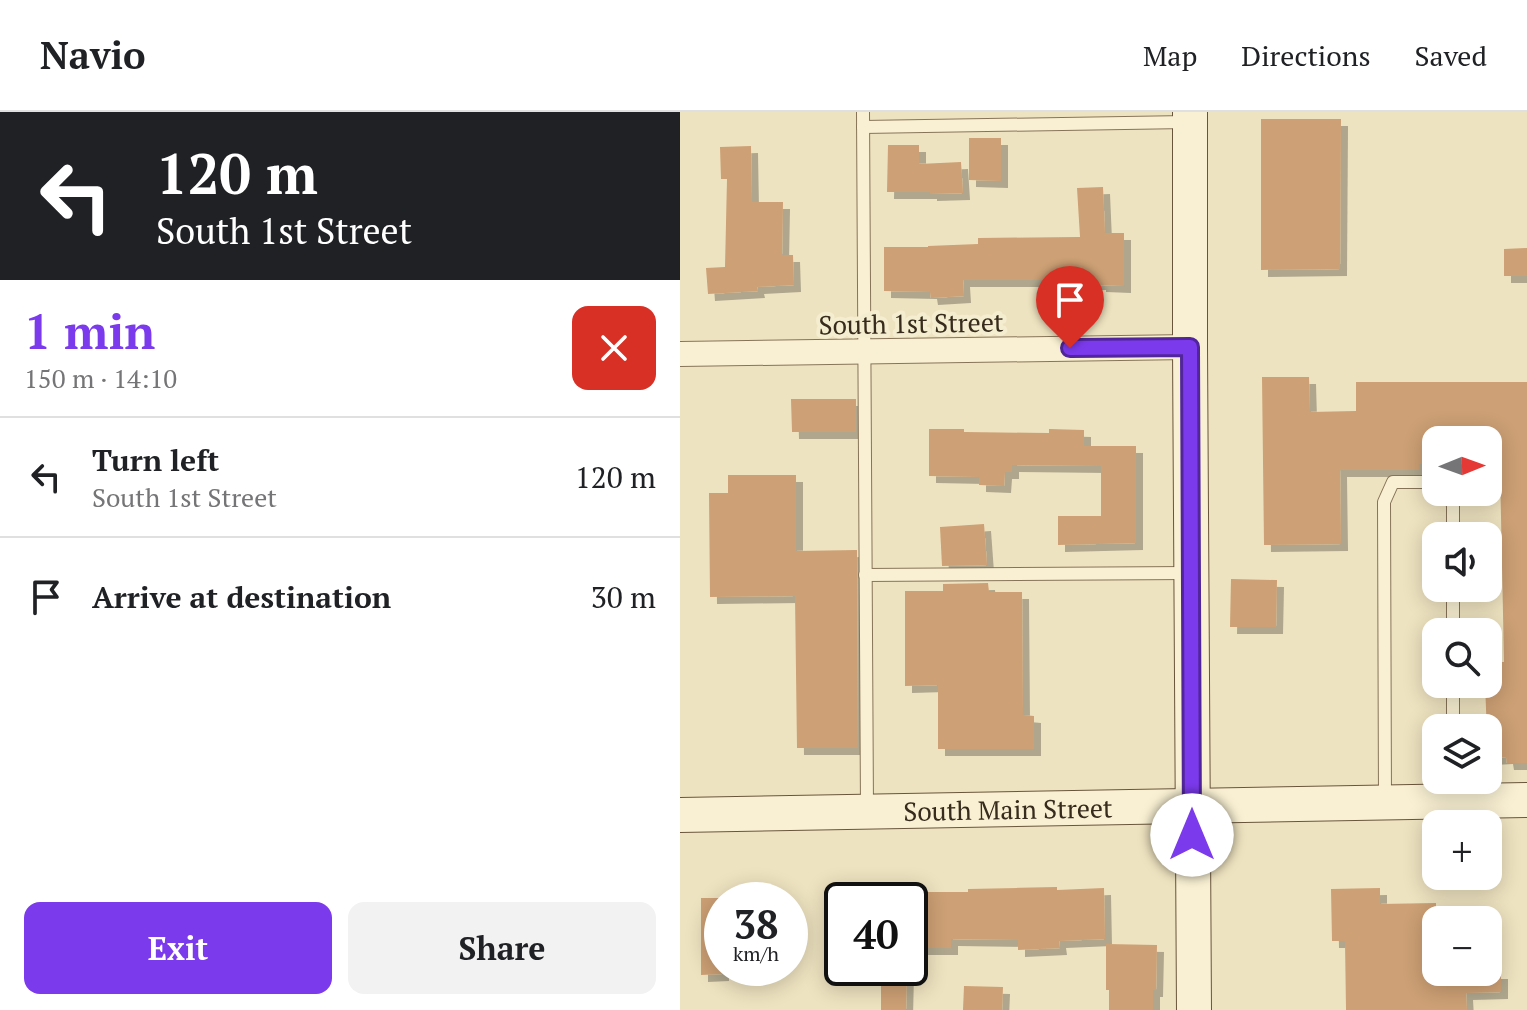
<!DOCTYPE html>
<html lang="en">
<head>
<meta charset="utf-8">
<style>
  :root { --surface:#fff; --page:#f2f2f2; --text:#202124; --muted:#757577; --line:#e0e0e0; --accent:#7c3aed }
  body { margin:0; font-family:"PT Serif",serif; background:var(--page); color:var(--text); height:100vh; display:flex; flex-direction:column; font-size:30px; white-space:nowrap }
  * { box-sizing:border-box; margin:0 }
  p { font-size:26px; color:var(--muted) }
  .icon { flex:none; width:44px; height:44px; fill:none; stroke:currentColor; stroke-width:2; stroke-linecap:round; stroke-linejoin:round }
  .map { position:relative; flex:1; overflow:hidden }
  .sheet { display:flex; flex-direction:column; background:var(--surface); width:680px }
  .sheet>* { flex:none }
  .hud { background:#202124; color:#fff; overflow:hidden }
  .needle { width:52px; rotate:89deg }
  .fabs { position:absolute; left:742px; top:314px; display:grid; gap:16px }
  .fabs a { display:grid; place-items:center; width:80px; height:80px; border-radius:16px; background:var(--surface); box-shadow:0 4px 20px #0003; font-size:40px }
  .speed { position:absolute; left:24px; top:770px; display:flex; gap:16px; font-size:40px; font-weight:700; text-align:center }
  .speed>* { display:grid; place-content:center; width:104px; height:104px; border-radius:50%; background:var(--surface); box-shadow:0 4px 20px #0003; line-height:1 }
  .speed small { font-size:20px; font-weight:400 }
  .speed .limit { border:4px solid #111; border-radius:12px; background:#fff; color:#111 }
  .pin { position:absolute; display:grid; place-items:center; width:68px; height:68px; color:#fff; margin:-82px -34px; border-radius:50% 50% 50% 0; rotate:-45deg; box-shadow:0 0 8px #0007 }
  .pin .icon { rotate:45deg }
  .me { position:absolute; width:88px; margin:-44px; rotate:0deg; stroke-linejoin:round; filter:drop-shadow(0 0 6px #0008) }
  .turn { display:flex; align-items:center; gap:28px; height:168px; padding:0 24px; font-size:36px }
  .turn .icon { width:104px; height:104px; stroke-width:2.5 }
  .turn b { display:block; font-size:56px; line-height:68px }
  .round { display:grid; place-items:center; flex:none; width:84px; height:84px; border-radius:16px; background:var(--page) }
  .overview { display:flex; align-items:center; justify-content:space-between; height:136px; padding:0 24px }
  h1 { font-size:48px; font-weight:800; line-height:60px; color:var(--accent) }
  .primary-button { display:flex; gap:16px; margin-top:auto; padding:16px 24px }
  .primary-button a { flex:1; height:92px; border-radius:16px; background:var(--accent); color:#fff; font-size:32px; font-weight:800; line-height:92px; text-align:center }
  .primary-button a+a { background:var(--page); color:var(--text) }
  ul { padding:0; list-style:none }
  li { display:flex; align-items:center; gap:24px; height:120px; padding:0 24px; border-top:2px solid var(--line) }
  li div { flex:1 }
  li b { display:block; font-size:30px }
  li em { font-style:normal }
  header { display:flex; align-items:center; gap:48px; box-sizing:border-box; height:112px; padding:0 40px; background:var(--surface); border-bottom:2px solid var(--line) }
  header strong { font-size:38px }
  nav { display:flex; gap:44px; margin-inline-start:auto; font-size:28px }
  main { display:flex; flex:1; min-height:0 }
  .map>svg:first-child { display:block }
</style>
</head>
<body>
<header>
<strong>Navio</strong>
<nav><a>Map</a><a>Directions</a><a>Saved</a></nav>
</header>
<main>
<section class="sheet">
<div class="hud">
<div class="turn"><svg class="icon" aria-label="left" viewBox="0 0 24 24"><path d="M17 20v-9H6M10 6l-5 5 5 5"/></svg><div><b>120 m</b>South 1st Street</div></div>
</div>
<div class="overview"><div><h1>1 min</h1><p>150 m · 14:10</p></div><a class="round" style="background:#d93025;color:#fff"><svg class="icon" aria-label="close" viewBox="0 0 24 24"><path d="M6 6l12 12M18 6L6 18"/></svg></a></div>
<ul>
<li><svg class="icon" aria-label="left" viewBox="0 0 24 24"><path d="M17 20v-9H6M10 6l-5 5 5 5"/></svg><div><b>Turn left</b><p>South 1st Street</p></div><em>120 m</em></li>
<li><svg class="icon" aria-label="arrive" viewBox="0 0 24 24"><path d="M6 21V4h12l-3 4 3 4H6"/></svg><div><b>Arrive at destination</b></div><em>30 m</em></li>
</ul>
<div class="primary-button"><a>Exit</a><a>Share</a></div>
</section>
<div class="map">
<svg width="847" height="898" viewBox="0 0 847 898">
  <defs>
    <filter id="shadow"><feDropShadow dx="7" dy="7" stdDeviation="0" flood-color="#0004"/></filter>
  </defs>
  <rect width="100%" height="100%" fill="#eee3c0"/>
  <g fill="#cda075" filter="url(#shadow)">
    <path d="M 581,7 L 661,7 L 660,157 L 581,158 Z"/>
    <path d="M 289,26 L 321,26 L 321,69 L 289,68 Z"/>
    <path d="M 208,33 L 239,33 L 239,52 L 281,50 L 283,81 L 250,82 L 250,80 L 207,80 Z"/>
    <path d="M 71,34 L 72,90 L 103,90 L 102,143 L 113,143 L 114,173 L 77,175 L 78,179 L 28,182 L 26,156 L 45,155 L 47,67 L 41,67 L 40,35 Z"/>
    <path d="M 423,75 L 425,121 L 444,121 L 444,174 L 419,173 L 419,171 L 366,172 L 366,168 L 283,168 L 284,184 L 251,186 L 250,180 L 204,179 L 204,135 L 248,135 L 248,134 L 298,132 L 298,126 L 400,125 L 397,76 Z"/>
    <path d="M 847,136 L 847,164 L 824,164 L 824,137 Z"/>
    <path d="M 582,265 L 629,265 L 630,300 L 676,299 L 676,270 L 847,270 L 847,651 L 827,651 L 826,645 L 808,646 L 805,572 L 808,572 L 808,550 L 824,550 L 820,357 L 808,357 L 808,328 L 756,328 L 756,352 L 739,352 L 739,358 L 660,358 L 661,432 L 584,433 Z"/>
    <path d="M 111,287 L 176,287 L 176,320 L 112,320 Z"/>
    <path d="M 249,317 L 284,317 L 284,320 L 369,321 L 369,317 L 404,318 L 404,334 L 456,334 L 456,431 L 378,433 L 378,404 L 421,404 L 421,354 L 332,353 L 332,360 L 325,360 L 324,374 L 299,373 L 299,365 L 249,364 Z"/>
    <path d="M 48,363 L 116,363 L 116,439 L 177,438 L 178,636 L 117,636 L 115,484 L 30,485 L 29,381 L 48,381 Z"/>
    <path d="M 304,412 L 307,453 L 262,454 L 260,415 Z"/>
    <path d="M 551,467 L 597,468 L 596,515 L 550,515 Z"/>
    <path d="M 308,471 L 309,480 L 342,480 L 343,603 L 354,604 L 354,637 L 258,637 L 258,573 L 225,574 L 225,479 L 263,479 L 263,472 Z"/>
    <path d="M 377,775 L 377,778 L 424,776 L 425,827 L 379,829 L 380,836 L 338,838 L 338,828 L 271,827 L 271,836 L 235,836 L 235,780 L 288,780 L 288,777 Z"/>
    <path d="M 700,776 L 700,792 L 756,791 L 756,860 L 821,860 L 821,880 L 786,881 L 787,898 L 666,898 L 665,829 L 652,829 L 651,777 Z"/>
    <path d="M 21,786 L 42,786 L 42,862 L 21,863 Z"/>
    <path d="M 426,832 L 477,833 L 476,878 L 473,878 L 473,898 L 429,898 L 429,878 L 426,878 Z"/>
    <path d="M 201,856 L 227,856 L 226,898 L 201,898 Z"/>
    <path d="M 284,874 L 323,875 L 322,898 L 283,898 Z"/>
  </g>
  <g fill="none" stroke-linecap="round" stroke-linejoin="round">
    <defs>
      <g id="lane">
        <path d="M 183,0 L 187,697"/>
        <path d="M 183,15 L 507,10"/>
        <path d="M 766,380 L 773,393 L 773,424"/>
        <path d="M 185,463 L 510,461"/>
        <path d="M 773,476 L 773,520"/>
        <path d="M 773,572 L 773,616"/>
        <path d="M 705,690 L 704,390 L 713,370 L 756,370"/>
      </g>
      <path id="street" d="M 0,242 L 510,235"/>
      <g id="secondary">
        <path d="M 510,0 L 510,235 L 514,898"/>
        <path id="s1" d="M 0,703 L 847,688"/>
      </g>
    </defs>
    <use href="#lane" stroke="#877458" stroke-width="14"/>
    <use href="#street" stroke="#877458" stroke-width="26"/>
    <use href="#secondary" stroke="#69553b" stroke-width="36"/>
    <use href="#lane" stroke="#f9f0d3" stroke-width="12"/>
    <use href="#street" stroke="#f9f0d3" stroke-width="24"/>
    <use href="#secondary" stroke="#f9f0d3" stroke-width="34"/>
  </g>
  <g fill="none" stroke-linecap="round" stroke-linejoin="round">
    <defs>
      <path id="route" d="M 390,236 L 510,235 L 512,723"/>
    </defs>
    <use href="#route" stroke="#51269a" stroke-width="20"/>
    <use href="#route" stroke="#7c3aed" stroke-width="14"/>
  </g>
  <g text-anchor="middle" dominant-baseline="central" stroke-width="8" stroke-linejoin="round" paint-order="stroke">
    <g font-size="26" fill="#362b1c" stroke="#f5edcf">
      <text transform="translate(231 211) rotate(-1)">South 1st Street</text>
      <text stroke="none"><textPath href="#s1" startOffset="328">South Main Street</textPath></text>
    </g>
  </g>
</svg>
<div class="fabs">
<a><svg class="needle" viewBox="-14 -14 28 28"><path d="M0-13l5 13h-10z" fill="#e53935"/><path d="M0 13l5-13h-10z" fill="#757577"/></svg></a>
<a><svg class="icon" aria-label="sound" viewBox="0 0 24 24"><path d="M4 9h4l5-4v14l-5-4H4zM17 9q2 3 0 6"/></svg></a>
<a><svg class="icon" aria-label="search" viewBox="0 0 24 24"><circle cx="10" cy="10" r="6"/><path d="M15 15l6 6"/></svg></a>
<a><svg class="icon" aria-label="layers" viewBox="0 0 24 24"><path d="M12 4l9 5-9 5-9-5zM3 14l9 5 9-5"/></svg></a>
<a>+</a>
<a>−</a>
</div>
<div class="speed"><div>38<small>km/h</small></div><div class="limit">40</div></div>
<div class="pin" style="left:390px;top:236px;background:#d93025"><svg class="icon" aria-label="arrive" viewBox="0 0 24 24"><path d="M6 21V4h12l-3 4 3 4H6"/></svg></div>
<svg class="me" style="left:512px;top:723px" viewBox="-20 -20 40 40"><circle r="19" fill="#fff"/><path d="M0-13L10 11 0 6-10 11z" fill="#7c3aed"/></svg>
</div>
</main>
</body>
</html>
